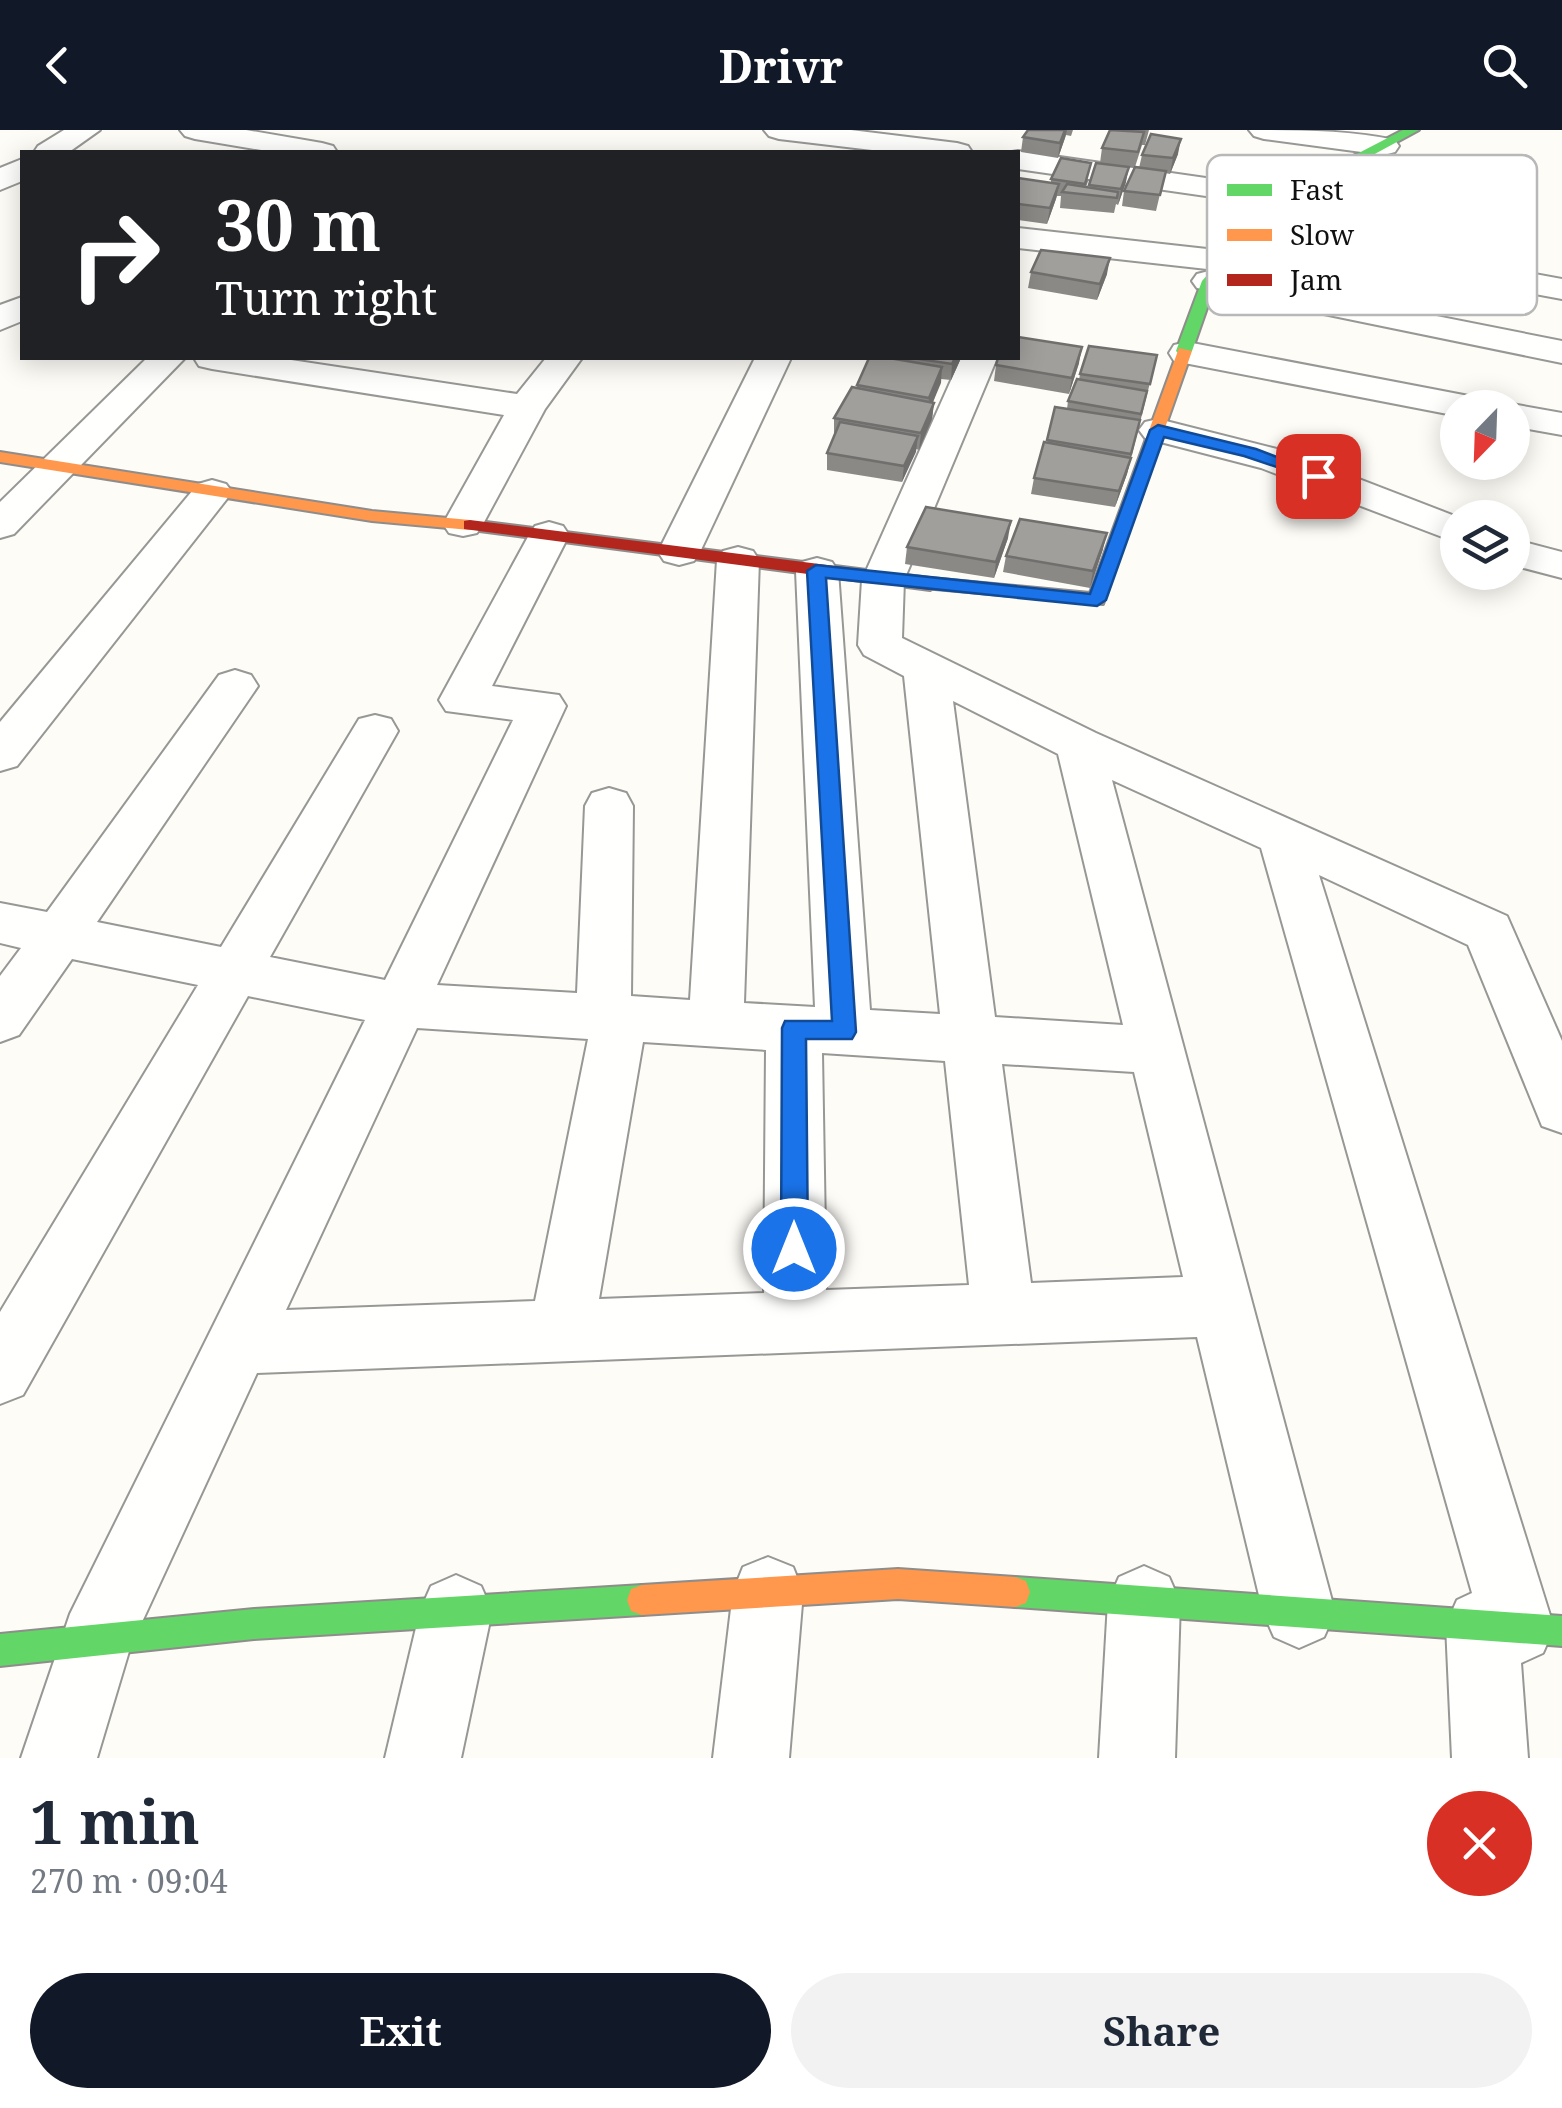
<!DOCTYPE html>
<html lang="en">
<head>
<meta charset="utf-8">
<style>
  :root { --surface:#fff; --page:#f2f2f3; --text:#1f2937; --muted:#747a83; --accent:#111827 }
  body { margin:0; font-family:"Noto Serif",serif; background:var(--page); color:var(--text); height:100vh; display:flex; flex-direction:column; font-size:38px; white-space:nowrap }
  * { box-sizing:border-box; margin:0 }
  p { font-size:32px; color:var(--muted) }
  .icon { flex:none; width:55px; height:55px; fill:none; stroke:currentColor; stroke-width:2; stroke-linecap:round; stroke-linejoin:round }
  .map { position:relative; height:1628px; overflow:hidden }
  .sheet { display:flex; flex-direction:column; background:var(--surface); flex:1 }
  .sheet>* { flex:none }
  .banner { position:absolute; left:20px; top:20px; width:1000px; height:210px; border-radius:0px; box-shadow:0 5px 25px #0003; background:#202124; color:#fff; overflow:hidden }
  .needle { width:65px; rotate:203deg }
  .tools { position:absolute; left:1440px; top:260px; display:grid; gap:20px }
  .tools a { display:grid; place-items:center; width:90px; height:90px; border-radius:50%; background:var(--surface); box-shadow:0 5px 25px #0003; font-size:50px }
  .pin { position:absolute; display:grid; place-items:center; width:85px; height:85px; color:#fff; margin:-42px; border-radius:20px; box-shadow:0 5px 15px #0006 }
  .me { position:absolute; width:110px; margin:-55px; rotate:0deg; stroke-linejoin:round; filter:drop-shadow(0 0 8px #0008) }
  .turn { display:flex; align-items:center; gap:35px; height:210px; padding:0 30px; font-size:45px }
  .turn .icon { width:130px; height:130px; stroke-width:2.5 }
  .turn b { display:block; font-size:70px; line-height:85px }
  .round { display:grid; place-items:center; flex:none; width:105px; height:105px; border-radius:52px; background:var(--page) }
  .overview { display:flex; align-items:center; justify-content:space-between; height:170px; padding:0 30px }
  h1 { font-size:60px; font-weight:700; line-height:75px }
  .cta { display:flex; gap:20px; margin-top:auto; padding:20px 30px }
  .cta a { flex:1; height:115px; border-radius:60px; background:var(--accent); color:#fff; font-size:40px; font-weight:700; line-height:115px; text-align:center }
  .cta a+a { background:var(--page); color:var(--text) }
  header { display:flex; justify-content:space-between; align-items:center; height:130px; padding:0 30px; background:var(--accent); color:#fff; font-size:45px; font-weight:700 }
  .map>svg:first-child { display:block }
</style>
</head>
<body>
<header><svg class="icon" aria-label="back" viewBox="0 0 24 24"><path d="M15 5l-7 7 7 7"/></svg>Drivr<svg class="icon" aria-label="search" viewBox="0 0 24 24"><circle cx="10" cy="10" r="6"/><path d="M15 15l6 6"/></svg></header>
<div class="map">
<svg width="1562" height="1628" viewBox="0 0 1562 1628">
  <rect width="100%" height="100%" fill="#fdfcf7"/>
  <g fill="none" stroke-linecap="round" stroke-linejoin="round">
    <defs>
      <g id="street">
        <path d="M 64,0 L 100,0 L 69,22 L 34,22 L 38,16 Z"/>
        <path d="M 180,0 L 246,0 L 322,13 L 333,16 L 337,22 L 273,22 L 195,9 L 185,6 Z"/>
        <path d="M 764,0 L 851,0 L 957,13 L 968,16 L 972,22 L 889,22 L 779,9 L 769,6 Z"/>
        <path d="M 1249,0 C 1298,0 1347,0 1395,10 L 1399,16 L 1395,22 L 1384,25 L 1264,9 L 1254,6 Z"/>
        <path d="M 1018,21 L 1283,59 L 1294,61 L 1299,68 L 1294,75 L 1283,77 L 1018,39 L 1018,22 L 1012,22 Z"/>
        <path d="M 22,29 L 22,51 L 0,60 L 0,38 Z"/>
        <path d="M 1252,92 L 1562,149 L 1562,169 L 1241,109 L 1236,102 L 1241,95 Z"/>
        <path d="M 1018,98 L 1225,121 L 1237,124 L 1242,131 L 1237,138 L 1225,141 L 1018,118 Z"/>
        <path d="M 1209,141 L 1562,211 L 1562,233 L 1197,158 L 1192,151 L 1197,144 Z"/>
        <path d="M 22,167 L 22,191 L 0,200 L 0,175 Z"/>
        <path d="M 1187,212 L 1474,267 L 1487,270 L 1492,278 L 1458,278 L 1458,286 L 1174,231 L 1169,223 L 1174,215 Z"/>
        <path d="M 147,228 L 185,228 L 14,404 L 0,408 L 0,372 Z"/>
        <path d="M 194,228 L 278,228 L 517,264 L 546,228 L 582,228 L 545,279 L 483,394 L 477,403 L 463,406 L 449,403 L 443,394 L 504,285 L 212,239 L 199,236 Z"/>
        <path d="M 755,228 L 791,228 L 700,422 L 694,431 L 679,435 L 664,431 L 658,422 Z"/>
        <path d="M 961,228 L 997,228 L 904,450 L 902,508 L 1096,603 L 1507,786 L 1562,911 L 1562,1003 L 1542,996 L 1468,815 L 1319,745 L 1554,1498 L 1543,1523 L 1521,1533 L 1528,1628 L 1452,1628 L 1446,1495 L 1457,1470 L 1472,1463 L 1261,718 L 1112,650 L 1335,1482 L 1324,1507 L 1299,1518 L 1274,1507 L 1263,1482 L 1197,1207 L 257,1243 L 130,1518 L 97,1628 L 21,1628 L 70,1484 L 365,890 L 248,866 L 23,1265 L 0,1274 L 0,1182 L 198,855 L 72,829 L 19,905 L 0,912 L 0,846 L 21,818 L 0,813 L 0,773 L 47,782 L 219,545 L 235,540 L 251,545 L 258,556 L 97,792 L 221,817 L 359,589 L 375,585 L 391,589 L 398,601 L 270,827 L 385,850 L 513,590 L 446,581 L 439,570 L 529,405 L 535,396 L 549,392 L 563,396 L 569,405 L 492,556 L 559,565 L 566,576 L 437,855 L 577,863 L 585,676 L 592,663 L 609,658 L 626,663 L 633,676 L 631,866 L 690,870 L 717,430 L 723,421 L 738,417 L 753,421 L 759,430 L 744,873 L 815,877 L 796,441 L 802,432 L 817,428 L 832,432 L 838,441 L 870,880 L 940,884 L 904,546 L 864,525 L 858,515 L 862,450 ZM 953,571 L 1058,624 L 1123,895 L 995,887 ZM 417,898 L 588,909 L 535,1171 L 286,1180 ZM 643,912 L 766,920 L 764,1163 L 599,1169 ZM 822,923 L 945,931 L 969,1155 L 826,1160 ZM 1002,934 L 1134,942 L 1183,1147 L 1031,1153 Z"/>
        <path d="M 1512,274 L 1562,283 L 1562,305 L 1512,296 L 1512,278 L 1498,278 Z"/>
        <path d="M 1158,289 L 1289,322 L 1460,388 L 1458,413 L 1261,338 L 1145,308 L 1139,300 L 1145,292 Z"/>
        <path d="M 212,350 L 226,354 L 232,362 L 226,370 L 17,636 L 0,641 L 0,592 L 198,354 Z"/>
        <path d="M 1512,409 L 1562,422 L 1562,448 L 1512,435 Z"/>
        <path d="M 768,1427 L 793,1437 L 803,1462 L 789,1628 L 713,1628 L 733,1462 L 743,1437 Z"/>
        <path d="M 1144,1436 L 1169,1447 L 1180,1472 L 1175,1628 L 1099,1628 L 1108,1472 L 1119,1447 Z"/>
        <path d="M 456,1445 L 481,1456 L 492,1481 L 461,1628 L 385,1628 L 420,1481 L 431,1456 Z"/>
      </g>
      <g id="fast">
        <path d="M 1403,0 L 1419,0 L 1288,71 L 1216,152 L 1192,221 L 1179,224 L 1176,221 L 1202,151 L 1278,65 Z"/>
        <path d="M 1015,1447 L 1562,1486 L 1562,1516 L 1015,1477 L 1004,1473 L 1000,1462 L 1004,1451 Z"/>
        <path d="M 642,1455 L 653,1459 L 657,1470 L 653,1481 L 642,1485 L 254,1509 L 0,1536 L 0,1504 L 254,1479 Z"/>
      </g>
      <g id="slow">
        <path d="M 1179,218 L 1192,221 L 1103,474 L 924,458 L 921,454 L 930,448 L 1090,463 Z"/>
        <path d="M 0,322 L 372,381 L 470,390 L 479,395 L 470,400 L 372,391 L 0,332 Z"/>
        <path d="M 898,1439 L 1015,1447 L 1026,1451 L 1030,1462 L 1026,1473 L 1015,1477 L 898,1469 L 642,1485 L 631,1481 L 627,1470 L 631,1459 L 642,1455 Z"/>
      </g>
      <path id="jam" d="M 470,390 L 930,448 L 939,454 L 930,460 L 464,399 L 464,391 Z"/>
    </defs>
    <use href="#street" stroke="#979795" stroke-width="4"/>
    <use href="#fast" stroke="#8e8d8b" stroke-width="4"/>
    <use href="#slow" stroke="#8e8d8b" stroke-width="4"/>
    <use href="#jam" stroke="#8e8d8b" stroke-width="4"/>
    <use href="#street" fill="#fffffe" fill-rule="evenodd"/>
    <use href="#fast" fill="#63d668" fill-rule="evenodd"/>
    <use href="#slow" fill="#ff974d" fill-rule="evenodd"/>
    <use href="#jam" fill="#b3261e" fill-rule="evenodd"/>
  </g>
  <g fill="#8a8986">
    <path d="M 1028,0 L 1073,0 L 1071,6 L 1066,5 L 1058,28 L 1021,22 L 1023,7 Z"/>
    <path d="M 1110,0 L 1149,0 L 1145,15 L 1142,15 L 1135,37 L 1139,38 L 1142,25 L 1178,24 L 1170,44 L 1165,43 L 1156,81 L 1122,76 L 1124,61 L 1134,38 L 1101,34 L 1126,52 L 1118,75 L 1116,74 L 1114,83 L 1060,78 L 1061,66 L 1057,66 L 1047,94 L 1018,90 L 1018,48 L 1051,53 L 1051,49 L 1089,49 L 1086,57 L 1089,57 L 1096,33 L 1100,33 L 1102,18 Z"/>
    <path d="M 1031,142 L 1107,144 L 1097,170 L 1028,158 Z"/>
    <path d="M 1157,225 L 1127,344 L 1115,377 L 1031,364 L 1034,348 L 1047,313 L 1055,277 L 1067,279 L 1068,271 L 1079,250 L 1080,244 Z"/>
    <path d="M 869,228 L 961,228 L 951,250 L 941,249 L 933,272 L 934,273 L 932,289 L 919,320 L 916,319 L 902,352 L 827,340 L 827,323 L 835,305 L 834,304 L 834,288 L 856,258 Z"/>
    <path d="M 1079,233 L 1069,264 L 994,251 L 996,235 Z"/>
    <path d="M 1008,408 L 994,448 L 905,434 L 907,417 Z"/>
    <path d="M 1103,419 L 1090,458 L 1003,442 L 1006,426 Z"/>
  </g>
  <g fill="#716f6d">
    <path d="M 1065,0 L 1067,0 L 1065,8 L 1058,28 L 1060,13 Z"/>
    <path d="M 1181,9 L 1178,24 L 1170,44 L 1173,28 Z"/>
    <path d="M 1129,37 L 1126,52 L 1118,75 L 1121,59 Z"/>
    <path d="M 1059,54 L 1056,69 L 1047,94 L 1050,78 Z"/>
    <path d="M 1110,128 L 1107,144 L 1097,170 L 1100,154 Z"/>
    <path d="M 1082,217 L 1079,233 L 1069,264 L 1072,248 Z"/>
    <path d="M 955,228 L 961,228 L 951,250 L 952,234 Z"/>
    <path d="M 942,237 L 941,253 L 928,284 L 929,268 Z"/>
    <path d="M 1147,261 L 1128,338 L 1131,328 L 1127,344 L 1115,377 L 1119,361 L 1127,338 Z"/>
    <path d="M 934,273 L 932,289 L 919,320 L 921,303 Z"/>
    <path d="M 918,306 L 916,322 L 902,352 L 904,336 Z"/>
    <path d="M 1011,391 L 1008,408 L 994,448 L 996,432 Z"/>
    <path d="M 1107,403 L 1103,419 L 1090,458 L 1093,441 Z"/>
  </g>
  <g fill="#a19f9c" stroke="#716f6d" stroke-width="2.5">
    <path d="M 1028,0 L 1065,0 L 1060,13 L 1023,7 Z"/>
    <path d="M 1110,0 L 1144,2 L 1138,22 L 1102,18 Z"/>
    <path d="M 1151,4 L 1181,9 L 1173,28 L 1142,25 Z"/>
    <path d="M 1061,28 L 1091,33 L 1085,54 L 1051,49 Z"/>
    <path d="M 1096,33 L 1129,37 L 1121,59 L 1089,55 Z"/>
    <path d="M 1135,37 L 1166,41 L 1160,65 L 1124,61 Z"/>
    <path d="M 1018,48 L 1059,54 L 1050,78 L 1018,74 Z"/>
    <path d="M 1067,54 L 1118,62 L 1117,68 L 1062,62 Z"/>
    <path d="M 1041,120 L 1110,128 L 1100,154 L 1031,142 Z"/>
    <path d="M 1018,207 L 1082,217 L 1072,248 L 996,235 L 998,228 L 1018,228 Z"/>
    <path d="M 1089,216 L 1157,225 L 1150,254 L 1080,244 Z"/>
    <path d="M 869,228 L 889,228 L 942,237 L 929,268 L 857,255 Z"/>
    <path d="M 912,228 L 955,228 L 952,234 Z"/>
    <path d="M 1077,249 L 1147,261 L 1141,284 L 1068,271 Z"/>
    <path d="M 852,257 L 934,273 L 921,303 L 834,288 Z"/>
    <path d="M 1055,277 L 1140,290 L 1131,324 L 1047,310 Z"/>
    <path d="M 840,292 L 918,306 L 904,336 L 827,323 Z"/>
    <path d="M 1044,312 L 1131,328 L 1119,361 L 1034,348 Z"/>
    <path d="M 926,377 L 1011,391 L 996,432 L 907,417 Z"/>
    <path d="M 1020,389 L 1107,403 L 1093,441 L 1006,426 Z"/>
  </g>
  <path fill="#1a73e8" stroke="#114b97" stroke-width="2.5" d="M 1158,295 L 1256,319 L 1327,346 L 1318,351 L 1244,326 L 1164,307 L 1106,470 L 1097,476 L 826,448 L 856,902 L 852,909 L 806,909 L 808,1119 L 804,1128 L 794,1131 L 785,1128 L 781,1119 L 782,898 L 785,891 L 832,891 L 807,441 L 816,435 L 1090,464 L 1150,300 Z"/>
  <rect x="1207" y="25" width="330" height="160" rx="15" fill="#fff" stroke="#b8b8b8" stroke-width="2.5"/>
  <rect x="1227" y="54" width="45" height="12" fill="#63d668"/>
  <rect x="1227" y="99" width="45" height="12" fill="#ff974d"/>
  <rect x="1227" y="144" width="45" height="12" fill="#b3261e"/>
  <g font-size="28" fill="#111">
    <text x="1290" y="70">Fast</text>
    <text x="1290" y="115">Slow</text>
    <text x="1290" y="160">Jam</text>
  </g>
</svg>
<div class="tools">
<a><svg class="needle" viewBox="-14 -14 28 28"><path d="M0-13l5 13h-10z" fill="#e53935"/><path d="M0 13l5-13h-10z" fill="#747a83"/></svg></a>
<a><svg class="icon" aria-label="layers" viewBox="0 0 24 24"><path d="M12 4l9 5-9 5-9-5zM3 14l9 5 9-5"/></svg></a>
</div>
<div class="pin" style="left:1318px;top:346px;background:#d93025"><svg class="icon" aria-label="arrive" viewBox="0 0 24 24"><path d="M6 21V4h12l-3 4 3 4H6"/></svg></div>
<svg class="me" style="left:794px;top:1119px" viewBox="-20 -20 40 40"><circle r="17" fill="#1a73e8" stroke="#fff" stroke-width="3"/><path d="M0-11L8 9 0 5-8 9z" fill="#fff"/></svg>
<div class="banner">
<div class="turn"><svg class="icon" aria-label="right" viewBox="0 0 24 24"><path d="M7 20v-9h11M14 6l5 5-5 5"/></svg><div><b>30 m</b>Turn right</div></div>
</div>
</div>
<section class="sheet">
<div class="overview"><div><h1>1 min</h1><p>270 m · 09:04</p></div><a class="round" style="background:#d93025;color:#fff"><svg class="icon" aria-label="close" viewBox="0 0 24 24"><path d="M6 6l12 12M18 6L6 18"/></svg></a></div>
<div class="cta"><a>Exit</a><a>Share</a></div>
</section>
</body>
</html>
